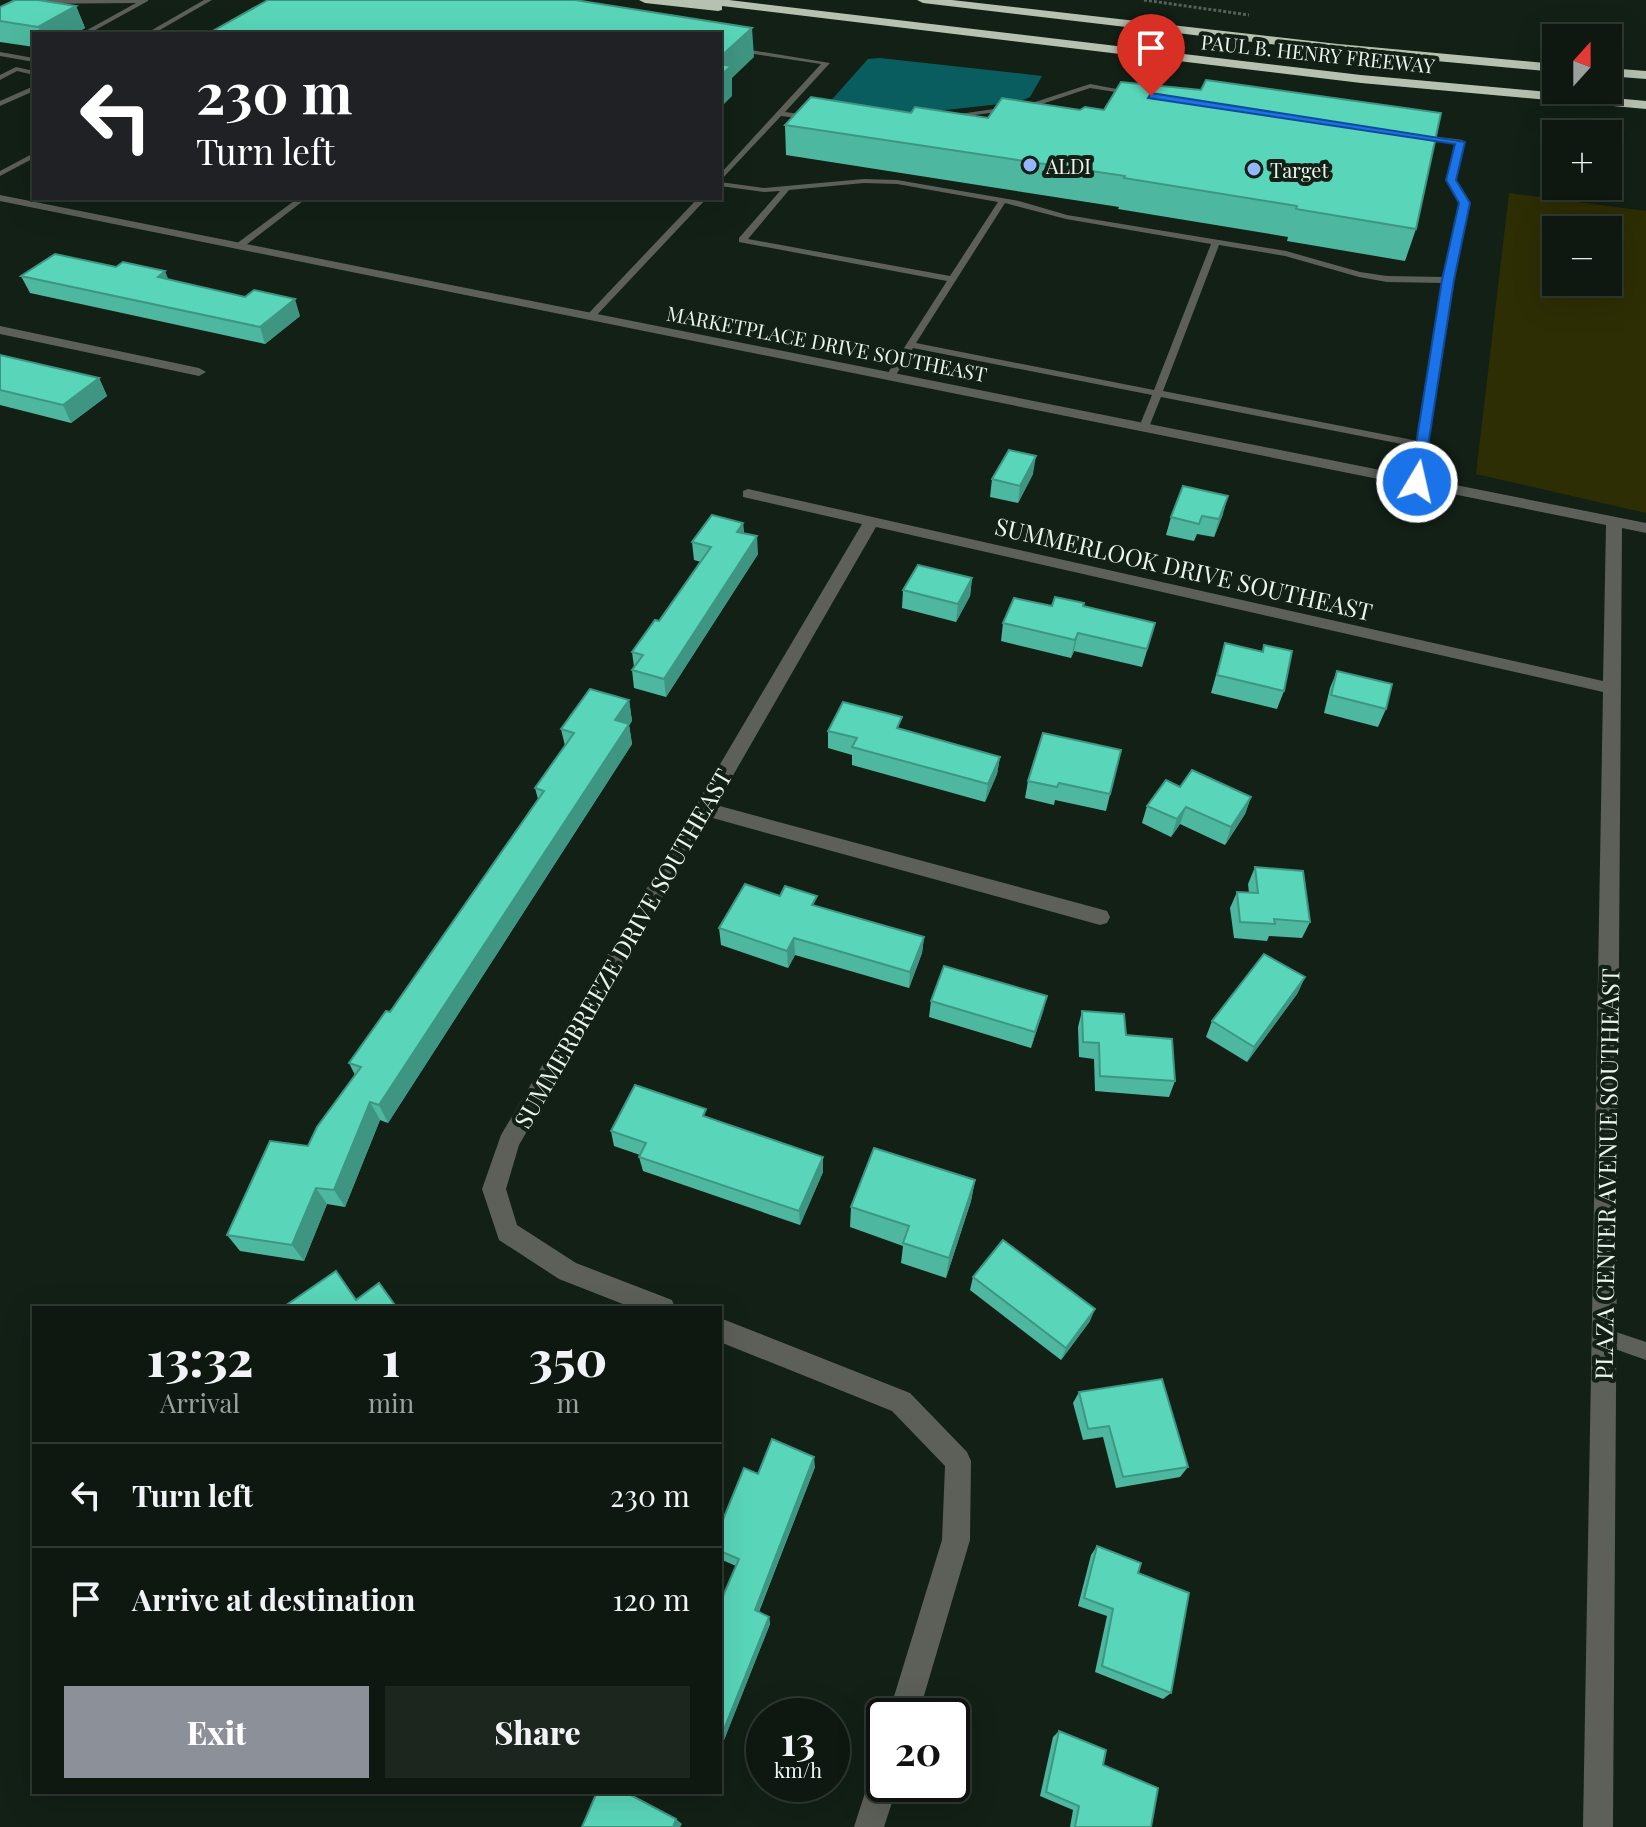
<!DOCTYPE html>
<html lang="en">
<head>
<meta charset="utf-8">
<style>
  :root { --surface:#0e1810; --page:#1c251e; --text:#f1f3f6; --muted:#9ba09f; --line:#2e3730; --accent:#8c9099 }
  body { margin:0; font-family:"Playfair Display",serif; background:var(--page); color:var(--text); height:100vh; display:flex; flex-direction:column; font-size:30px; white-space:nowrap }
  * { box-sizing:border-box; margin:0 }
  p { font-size:26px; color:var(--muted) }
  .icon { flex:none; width:44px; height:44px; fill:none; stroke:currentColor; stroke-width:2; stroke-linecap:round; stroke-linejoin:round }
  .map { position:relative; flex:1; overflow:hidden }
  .panel { position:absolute; left:32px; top:1306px; width:690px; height:488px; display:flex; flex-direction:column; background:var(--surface); border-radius:0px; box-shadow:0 8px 32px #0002,0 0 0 2px var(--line) }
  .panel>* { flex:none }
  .top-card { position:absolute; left:32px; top:32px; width:690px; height:168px; border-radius:0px; box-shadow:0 8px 32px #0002,0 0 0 2px var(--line); background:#202124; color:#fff; overflow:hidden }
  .needle { width:52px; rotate:21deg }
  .controls { position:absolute; left:1542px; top:24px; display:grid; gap:16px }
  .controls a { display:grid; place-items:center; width:80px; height:80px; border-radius:0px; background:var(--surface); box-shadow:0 8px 32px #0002,0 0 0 2px var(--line); font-size:40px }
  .speed { position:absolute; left:746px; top:1698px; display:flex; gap:16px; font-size:40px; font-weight:700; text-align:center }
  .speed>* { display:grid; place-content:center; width:104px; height:104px; border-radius:50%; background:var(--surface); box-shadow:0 8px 32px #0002,0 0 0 2px var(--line); line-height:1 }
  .speed small { font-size:20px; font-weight:400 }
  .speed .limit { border:4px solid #111; border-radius:12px; background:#fff; color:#111 }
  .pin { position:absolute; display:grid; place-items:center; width:68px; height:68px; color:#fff; margin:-82px -34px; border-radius:50% 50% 50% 0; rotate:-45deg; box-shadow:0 0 8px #0007 }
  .pin .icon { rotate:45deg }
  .me { position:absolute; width:88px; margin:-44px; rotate:9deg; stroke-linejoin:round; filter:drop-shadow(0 0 6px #0008) }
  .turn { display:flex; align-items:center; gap:28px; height:168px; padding:0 32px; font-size:36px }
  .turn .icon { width:104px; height:104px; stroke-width:2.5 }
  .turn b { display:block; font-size:56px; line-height:68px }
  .eta { display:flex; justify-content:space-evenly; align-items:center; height:136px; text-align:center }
  .eta b { font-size:48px; font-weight:800; line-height:56px }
  .primary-button { display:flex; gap:16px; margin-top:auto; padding:16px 32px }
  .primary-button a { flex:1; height:92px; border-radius:0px; background:var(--accent); color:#fff; font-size:32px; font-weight:800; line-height:92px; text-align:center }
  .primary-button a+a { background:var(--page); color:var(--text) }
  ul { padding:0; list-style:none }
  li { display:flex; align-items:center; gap:24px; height:104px; padding:0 32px; border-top:2px solid var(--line) }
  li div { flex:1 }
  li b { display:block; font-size:30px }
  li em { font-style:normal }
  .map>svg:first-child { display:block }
</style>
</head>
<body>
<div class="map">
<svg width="1646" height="1827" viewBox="0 0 1646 1827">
  <rect width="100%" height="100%" fill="#122016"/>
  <path fill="#2d2e04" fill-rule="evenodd" d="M 1509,193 L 1646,211 L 1646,513 L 1476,474 ZM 1556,230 L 1608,230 L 1608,282 L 1556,282 Z"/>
  <path fill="#095d5f" d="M 880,58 L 1042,76 L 1030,97 L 1018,102 L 882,117 L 819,114 L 868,59 Z"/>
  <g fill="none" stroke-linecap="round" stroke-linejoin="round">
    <path stroke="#566259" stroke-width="3" stroke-dasharray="3 2" stroke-linecap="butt" d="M 1144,0 L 1249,15"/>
    <g fill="#5c6059" fill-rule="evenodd">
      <path d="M 28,0 L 148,0 L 148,1 L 88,34 L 80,34 L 136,3 L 29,4 L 0,18 L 0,13 Z"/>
      <path d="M 204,0 L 212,0 L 153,34 L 145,34 Z"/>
      <path d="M 720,45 L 830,63 L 785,112 L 814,116 L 814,120 L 781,116 L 720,181 L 720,174 L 821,64 L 720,49 Z"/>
      <path d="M 0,52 L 34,58 L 34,62 L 0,56 Z"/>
      <path d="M 16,67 L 34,71 L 34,75 L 17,71 L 0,80 L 0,75 Z"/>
      <path d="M 1090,84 L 1138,93 L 1134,95 L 1090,88 L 1030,108 L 943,119 L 939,117 L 1029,104 Z"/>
      <path d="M 34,86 L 34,91 L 0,106 L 0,101 Z"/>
      <path d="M 1416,134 L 1463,140 L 1455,180 L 1469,203 L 1452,280 L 1422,482 L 1417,485 L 1412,482 L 1417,447 L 1161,397 L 1149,427 L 1144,430 L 1139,427 L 1152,395 L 913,348 L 894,378 L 888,378 L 886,376 L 947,281 L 739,242 L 739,238 L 780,191 L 764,192 L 720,186 L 720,182 L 764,188 L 864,179 L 897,180 L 1019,201 L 1067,215 L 1286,251 L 1360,272 L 1387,276 L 1444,277 L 1461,203 L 1447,180 L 1456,144 L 1419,138 L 1415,136 ZM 864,183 L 897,184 L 998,202 L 950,276 L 748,239 L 789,190 ZM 1005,203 L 1066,219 L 1211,244 L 1154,390 L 916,343 ZM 1219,245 L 1285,256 L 1359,277 L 1387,282 L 1443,283 L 1418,441 L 1163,391 Z"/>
      <path d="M 34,153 L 34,158 L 0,176 L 0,171 Z"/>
      <path d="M 298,198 L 307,198 L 242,248 L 236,248 L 236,244 Z"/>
      <path d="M 698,198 L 707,198 L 594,318 L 588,318 L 588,314 Z"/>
      <path d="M 1604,1328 L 1646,1342 L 1646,1360 L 1598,1343 L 1595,1337 L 1598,1331 Z"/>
    </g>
    <g fill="#5c6059" fill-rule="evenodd">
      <path d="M 0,195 L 1646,523 L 1646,533 L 1622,528 L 1613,1827 L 1583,1827 L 1603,692 L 876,527 L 716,805 L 1100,909 L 1107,911 L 1110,917 L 1107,923 L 1100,925 L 709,817 L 519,1145 L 506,1189 L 517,1225 L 576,1263 L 672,1300 L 675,1308 L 633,1308 L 559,1279 L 499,1240 L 482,1189 L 501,1135 L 862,524 L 743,497 L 743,491 L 748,489 L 1603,681 L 1606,525 L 0,201 Z"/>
      <path d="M 0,326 L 199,368 L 206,372 L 199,376 L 0,334 Z"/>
      <path d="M 720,1318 L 910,1393 L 967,1452 L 971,1461 L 970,1540 L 918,1716 L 888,1716 L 942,1540 L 945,1466 L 892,1411 L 720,1342 Z"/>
      <path d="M 884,1764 L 884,1784 L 898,1784 L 884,1827 L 854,1827 L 873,1768 Z"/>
    </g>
    <g fill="#b7c1b0" fill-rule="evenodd">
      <path d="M 639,0 L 729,0 L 1361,75 L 1646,101 L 1646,109 L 1361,83 L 722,6 L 722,10 L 718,11 L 645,3 Z"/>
      <path d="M 917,0 L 952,0 L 1338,44 L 1556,64 L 1556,72 L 1338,52 L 923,3 Z"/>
      <path d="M 1608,68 L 1646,71 L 1646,79 L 1608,76 Z"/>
    </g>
  </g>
  <g fill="#4db89f">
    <path d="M 76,6 L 85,28 L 74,34 L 34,34 L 34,47 L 0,42 L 0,7 Z"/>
    <path d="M 811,97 L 1416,229 L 1405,261 L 1287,241 L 1288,237 L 1118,209 L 1119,207 L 786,155 L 785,125 Z"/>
    <path d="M 21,276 L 168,279 L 300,316 L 265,344 L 30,293 Z"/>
    <path d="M 0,355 L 99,378 L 107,396 L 71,423 L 0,405 Z"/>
    <path d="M 1033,474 L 1018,503 L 990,497 L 992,479 Z"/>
    <path d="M 1223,514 L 1214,537 L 1197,534 L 1194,541 L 1166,535 L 1171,517 Z"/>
    <path d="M 743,523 L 744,533 L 758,554 L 666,697 L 634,688 L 632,670 L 634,667 L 632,652 L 659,621 L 701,562 L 694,560 L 692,542 Z"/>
    <path d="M 972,578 L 970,596 L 956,622 L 902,608 L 903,590 Z"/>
    <path d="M 1083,606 L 1150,641 L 1142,667 L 1074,651 L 1071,658 L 1001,641 L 1003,623 Z"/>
    <path d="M 1225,643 L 1262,652 L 1264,645 L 1284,691 L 1277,709 L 1211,693 Z"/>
    <path d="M 1337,671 L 1386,709 L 1378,727 L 1324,713 L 1330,688 Z"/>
    <path d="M 629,700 L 632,721 L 629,725 L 632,744 L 388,1123 L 380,1120 L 345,1207 L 327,1204 L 304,1261 L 240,1251 L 227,1235 L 308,1146 L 355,1075 L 349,1063 L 390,1012 L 538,799 L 535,788 L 565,746 L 561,729 Z"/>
    <path d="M 901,729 L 1000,757 L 997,774 L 985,802 L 852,765 L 852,755 L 828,748 L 828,731 Z"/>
    <path d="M 1121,750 L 1106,811 L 1055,800 L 1054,805 L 1025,798 L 1028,781 Z"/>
    <path d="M 1180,787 L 1251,797 L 1245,814 L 1225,845 L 1180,824 L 1171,837 L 1142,823 L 1147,806 Z"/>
    <path d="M 1255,867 L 1310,922 L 1302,938 L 1269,936 L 1267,941 L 1234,938 L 1230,908 L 1237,892 L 1249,893 L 1248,884 Z"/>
    <path d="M 817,906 L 924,937 L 922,953 L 909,988 L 795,955 L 788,968 L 721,945 L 719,928 Z"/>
    <path d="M 1305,977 L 1297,994 L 1247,1062 L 1206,1037 L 1212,1021 Z"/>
    <path d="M 1047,996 L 1031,1048 L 929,1017 L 931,1001 Z"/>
    <path d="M 1082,1011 L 1126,1035 L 1175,1081 L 1169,1097 L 1095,1091 L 1094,1059 L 1079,1057 L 1078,1027 Z"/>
    <path d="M 708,1117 L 823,1172 L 800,1225 L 643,1171 L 639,1157 L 640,1155 L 614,1146 L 611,1131 Z"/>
    <path d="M 975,1180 L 971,1201 L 946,1278 L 901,1263 L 903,1246 L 850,1227 L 851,1207 Z"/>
    <path d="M 973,1277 L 1090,1321 L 1061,1360 L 970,1290 Z"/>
    <path d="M 1079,1392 L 1188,1467 L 1180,1477 L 1116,1488 L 1103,1437 L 1083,1440 L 1073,1403 Z"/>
    <path d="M 815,1467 L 759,1612 L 769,1617 L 770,1624 L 720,1750 L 736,1566 L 720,1559 L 720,1527 L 758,1474 Z"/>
    <path d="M 1097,1546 L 1138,1573 L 1171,1693 L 1163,1699 L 1095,1672 L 1107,1616 L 1078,1606 L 1091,1555 Z"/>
    <path d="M 1059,1731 L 1103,1765 L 1151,1827 L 1070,1827 L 1073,1810 L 1040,1796 L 1053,1737 Z"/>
  </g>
  <g fill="#3e9682">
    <path d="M 76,6 L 85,28 L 74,34 L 41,34 L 38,27 Z"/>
    <path d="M 752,28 L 754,57 L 732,78 L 732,96 L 720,108 L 720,57 Z"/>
    <path d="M 165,271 L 172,288 L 158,277 Z"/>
    <path d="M 295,299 L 300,316 L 265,344 L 260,327 Z"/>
    <path d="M 99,378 L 107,396 L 71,423 L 63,405 Z"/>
    <path d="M 1036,456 L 1033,474 L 1018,503 L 1020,486 Z"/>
    <path d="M 1228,496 L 1223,514 L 1214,537 L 1219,519 Z"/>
    <path d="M 743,523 L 744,541 L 737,532 Z"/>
    <path d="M 757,536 L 758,554 L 666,697 L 664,679 Z"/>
    <path d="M 972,578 L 970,596 L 956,622 L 958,604 Z"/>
    <path d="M 1078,633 L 1074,651 L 1071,658 L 1075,640 Z"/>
    <path d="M 629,700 L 632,721 L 629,725 L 632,744 L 388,1123 L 379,1105 L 615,720 Z"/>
    <path d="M 1000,757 L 997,774 L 985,802 L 988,784 Z"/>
    <path d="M 1251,797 L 1245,814 L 1225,845 L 1231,827 Z"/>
    <path d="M 1186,807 L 1180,824 L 1171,837 L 1177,819 Z"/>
    <path d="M 924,937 L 922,953 L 909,988 L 910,972 Z"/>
    <path d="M 794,938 L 795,955 L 788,968 L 787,951 Z"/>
    <path d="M 1305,977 L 1297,994 L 1247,1062 L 1254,1047 Z"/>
    <path d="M 1047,996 L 1043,1012 L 1031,1048 L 1035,1032 Z"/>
    <path d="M 370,1102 L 380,1120 L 345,1207 L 334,1190 Z"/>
    <path d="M 823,1157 L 823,1172 L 800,1225 L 799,1211 Z"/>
    <path d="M 975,1180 L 971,1201 L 946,1278 L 949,1258 Z"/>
    <path d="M 316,1188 L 327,1204 L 304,1261 L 292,1245 Z"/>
    <path d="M 1095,1309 L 1090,1321 L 1061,1360 L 1066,1348 Z"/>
    <path d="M 814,1457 L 815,1467 L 756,1618 L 755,1610 Z"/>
    <path d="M 769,1617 L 770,1624 L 720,1750 L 720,1739 Z"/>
    <path d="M 676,1819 L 682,1824 L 680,1827 L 673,1827 Z"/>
  </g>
  <g fill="#59d6b9" stroke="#3e9682" stroke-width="2">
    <path d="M 15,0 L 38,0 L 76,6 L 38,27 L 0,21 L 0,7 Z"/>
    <path d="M 268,0 L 575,0 L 752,28 L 720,57 L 720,34 L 223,34 L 211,32 Z"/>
    <path d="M 720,64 L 731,66 L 720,76 Z"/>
    <path d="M 1206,80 L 1441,113 L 1416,229 L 1296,209 L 1297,206 L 1124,178 L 1125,176 L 785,125 L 811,97 L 911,113 L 915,107 L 988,118 L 1002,98 L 1080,110 L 1085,107 L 1104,110 L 1121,82 L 1201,90 Z"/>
    <path d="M 55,254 L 116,267 L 123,262 L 165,271 L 158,277 L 245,297 L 254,290 L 295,299 L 260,327 L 21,276 Z"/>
    <path d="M 0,355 L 99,378 L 63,405 L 0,390 Z"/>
    <path d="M 1009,450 L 1036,456 L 1020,486 L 992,479 Z"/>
    <path d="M 1183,486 L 1228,496 L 1219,519 L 1202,516 L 1199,524 L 1171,517 Z"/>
    <path d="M 712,515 L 743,523 L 737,532 L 757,536 L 664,679 L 632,670 L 643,655 L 632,652 L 655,620 L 659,621 L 711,547 L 692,542 Z"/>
    <path d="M 918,565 L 972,578 L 958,604 L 903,590 Z"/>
    <path d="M 1055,597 L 1084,603 L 1083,606 L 1155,623 L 1147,649 L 1078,633 L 1075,640 L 1003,623 L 1014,598 L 1052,606 Z"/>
    <path d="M 1225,643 L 1263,652 L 1264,645 L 1292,651 L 1284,691 L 1217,675 Z"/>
    <path d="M 1337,671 L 1392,684 L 1386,709 L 1331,695 Z"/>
    <path d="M 590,689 L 629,700 L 615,720 L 629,724 L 379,1105 L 370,1102 L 334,1190 L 316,1188 L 292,1245 L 227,1235 L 270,1141 L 308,1146 L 317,1127 L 361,1067 L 349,1063 L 386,1011 L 390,1012 L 544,791 L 535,788 L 574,733 L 561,729 Z"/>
    <path d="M 843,702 L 902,717 L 897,728 L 1000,757 L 988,784 L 852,747 L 857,738 L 828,731 Z"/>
    <path d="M 1043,733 L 1121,750 L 1110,794 L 1059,783 L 1057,787 L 1028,781 Z"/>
    <path d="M 1192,770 L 1251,797 L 1231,827 L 1186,807 L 1177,819 L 1147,806 L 1166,780 L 1180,787 Z"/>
    <path d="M 1255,867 L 1303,871 L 1310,922 L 1274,919 L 1275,924 L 1240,922 L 1237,892 L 1258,893 Z"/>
    <path d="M 745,884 L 780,896 L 785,886 L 817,896 L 812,905 L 924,937 L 910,972 L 794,938 L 787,951 L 719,928 Z"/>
    <path d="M 1264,954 L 1305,977 L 1254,1047 L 1212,1021 Z"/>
    <path d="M 944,966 L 1047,996 L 1035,1032 L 931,1001 Z"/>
    <path d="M 1082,1011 L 1124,1014 L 1126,1035 L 1172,1039 L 1175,1081 L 1100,1076 L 1099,1043 L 1083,1042 Z"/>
    <path d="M 635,1085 L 706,1109 L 703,1116 L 823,1157 L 799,1211 L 639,1157 L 646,1143 L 611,1131 Z"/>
    <path d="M 874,1148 L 975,1180 L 949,1258 L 903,1243 L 909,1226 L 851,1207 Z"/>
    <path d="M 1003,1240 L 1095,1309 L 1066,1348 L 973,1277 Z"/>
    <path d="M 336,1271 L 356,1300 L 379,1283 L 397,1308 L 282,1308 Z"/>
    <path d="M 1162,1379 L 1188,1467 L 1123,1477 L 1109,1426 L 1088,1429 L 1079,1392 Z"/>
    <path d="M 772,1439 L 814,1457 L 755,1610 L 769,1617 L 720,1739 L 720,1603 L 739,1559 L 720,1551 L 720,1527 L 744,1468 L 758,1474 Z"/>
    <path d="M 1097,1546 L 1141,1563 L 1138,1573 L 1189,1593 L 1171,1693 L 1102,1666 L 1113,1609 L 1084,1598 Z"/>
    <path d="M 1059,1731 L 1106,1750 L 1103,1765 L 1158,1788 L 1151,1827 L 1075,1827 L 1079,1806 L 1046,1792 Z"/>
    <path d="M 597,1792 L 625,1792 L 676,1819 L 673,1827 L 582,1827 Z"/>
  </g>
  <path fill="#1a73e8" stroke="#114b97" stroke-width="2" d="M 1151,93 L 1465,142 L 1456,180 L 1470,203 L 1454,280 L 1422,484 L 1410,482 L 1442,280 L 1459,203 L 1446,180 L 1455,144 L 1148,98 Z"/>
  <g fill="#92b7fd" stroke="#122016" stroke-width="3">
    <circle cx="1030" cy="165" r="8"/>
    <circle cx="1254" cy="169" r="8"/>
  </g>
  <g text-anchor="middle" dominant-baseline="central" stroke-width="8" stroke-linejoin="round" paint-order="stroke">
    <g font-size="20" fill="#ebf4ed" stroke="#122016">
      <text transform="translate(1318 53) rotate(6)">PAUL B. HENRY FREEWAY</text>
      <text transform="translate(827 343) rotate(11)">MARKETPLACE DRIVE SOUTHEAST</text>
    </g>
    <g font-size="20" fill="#ebf4ed" stroke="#122016" text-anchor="start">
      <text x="1046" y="165">ALDI</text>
      <text x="1270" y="169">Target</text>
    </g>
    <g font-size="24" fill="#ebf4ed" stroke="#122016">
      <text transform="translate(1184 568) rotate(13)">SUMMERLOOK DRIVE SOUTHEAST</text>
      <text transform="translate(622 948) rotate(-60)">SUMMERBREEZE DRIVE SOUTHEAST</text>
      <text transform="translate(1606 1174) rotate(-89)">PLAZA CENTER AVENUE SOUTHEAST</text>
    </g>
  </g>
</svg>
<div class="controls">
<a><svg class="needle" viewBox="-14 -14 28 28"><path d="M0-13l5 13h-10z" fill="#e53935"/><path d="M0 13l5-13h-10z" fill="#9ba09f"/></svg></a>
<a>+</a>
<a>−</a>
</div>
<div class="speed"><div>13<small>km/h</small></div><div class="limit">20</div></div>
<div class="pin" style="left:1151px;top:96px;background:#d93025"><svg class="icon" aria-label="arrive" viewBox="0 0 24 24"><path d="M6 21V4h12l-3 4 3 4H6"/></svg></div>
<svg class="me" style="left:1417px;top:482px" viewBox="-20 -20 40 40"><circle r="17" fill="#1a73e8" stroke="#fff" stroke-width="3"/><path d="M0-11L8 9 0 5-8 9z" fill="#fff"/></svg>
<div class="top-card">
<div class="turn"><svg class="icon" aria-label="left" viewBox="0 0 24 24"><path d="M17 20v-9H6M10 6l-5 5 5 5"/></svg><div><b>230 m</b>Turn left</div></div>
</div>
<section class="panel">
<div class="eta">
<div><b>13:32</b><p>Arrival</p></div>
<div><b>1</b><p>min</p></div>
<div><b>350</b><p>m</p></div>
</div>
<ul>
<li><svg class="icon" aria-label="left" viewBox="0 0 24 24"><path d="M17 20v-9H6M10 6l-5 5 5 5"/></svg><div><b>Turn left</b></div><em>230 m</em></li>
<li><svg class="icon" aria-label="arrive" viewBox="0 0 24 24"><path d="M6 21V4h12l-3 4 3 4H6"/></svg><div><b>Arrive at destination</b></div><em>120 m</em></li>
</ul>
<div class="primary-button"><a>Exit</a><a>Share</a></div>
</section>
</div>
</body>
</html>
